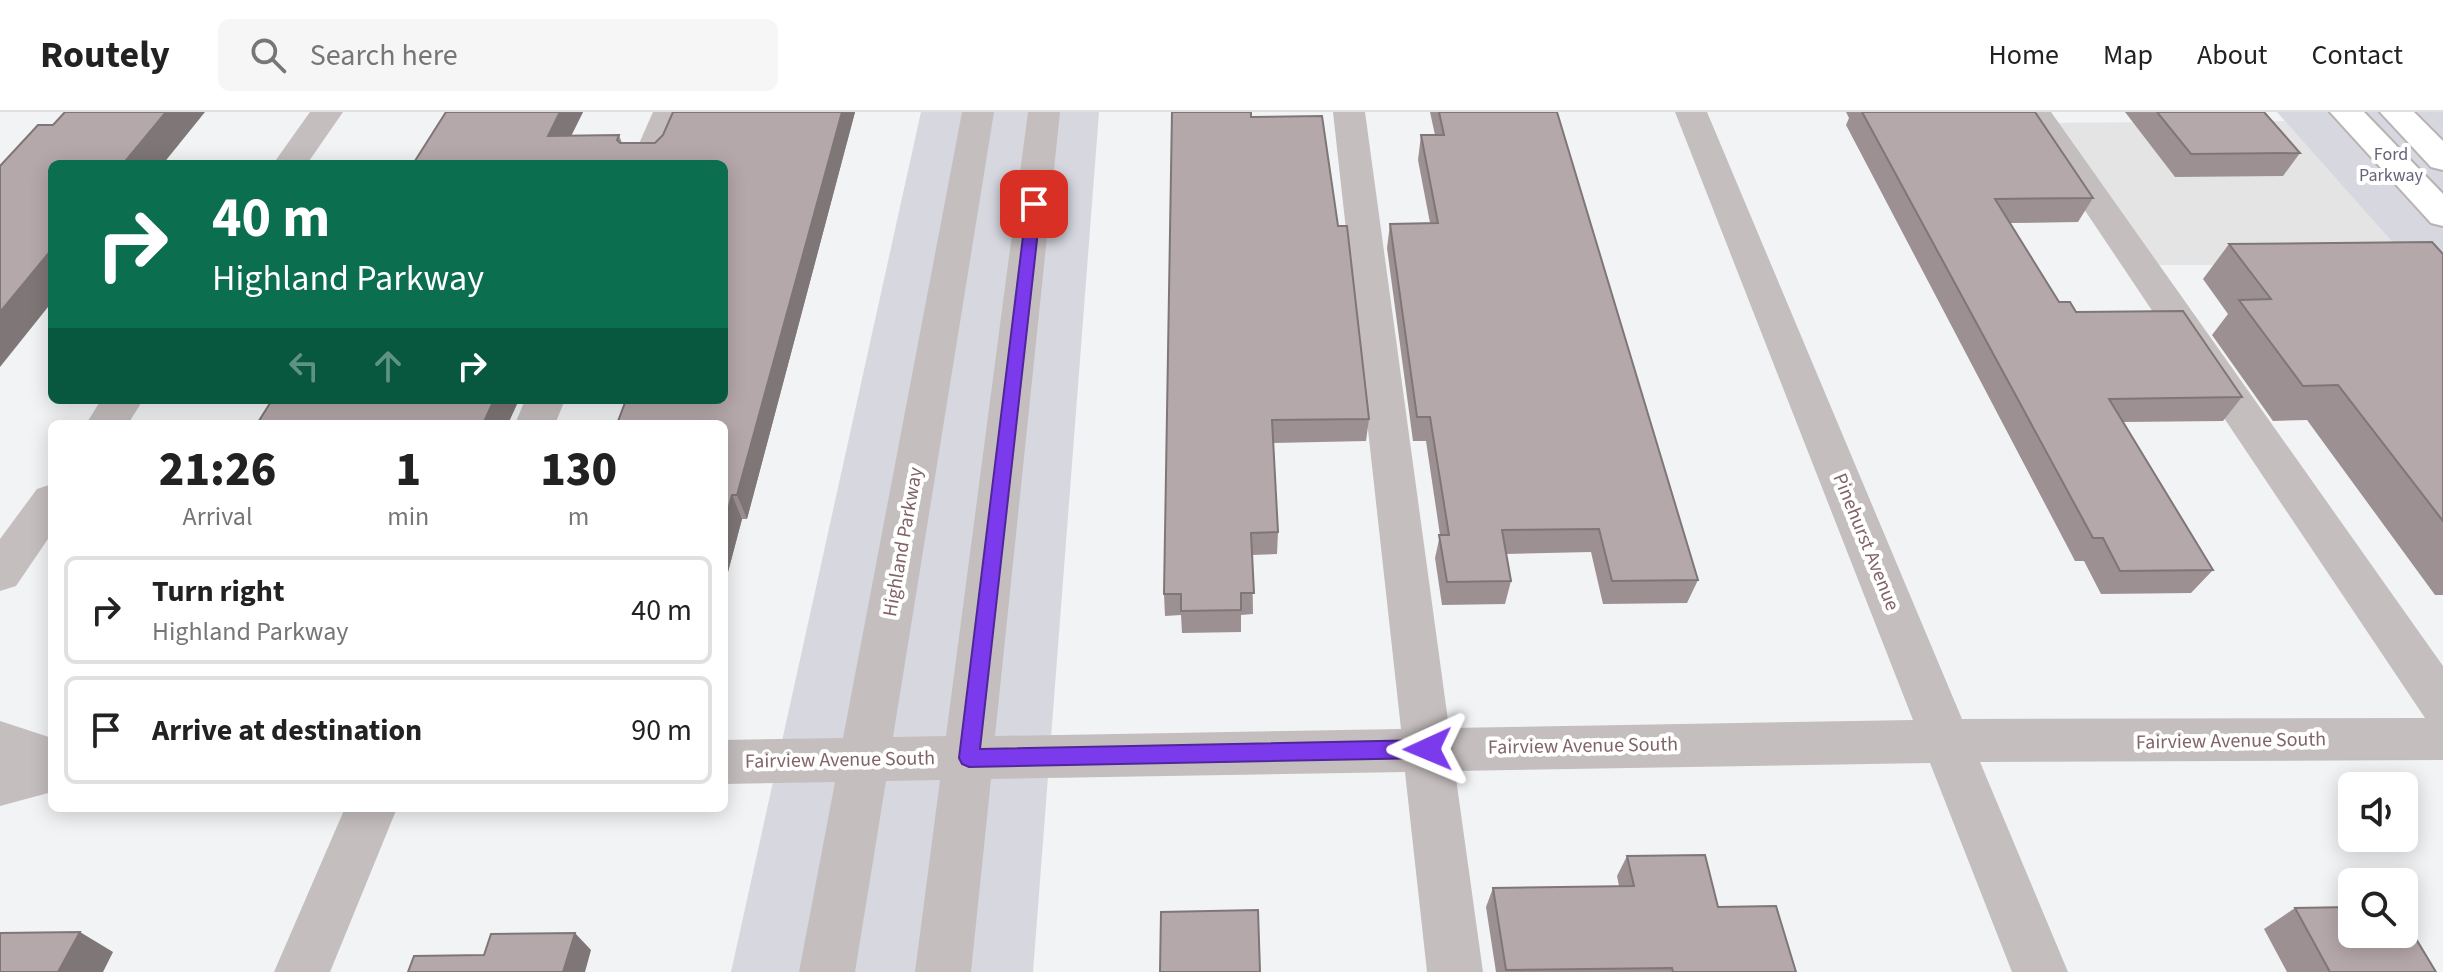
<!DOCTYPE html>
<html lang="en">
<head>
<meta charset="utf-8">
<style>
  :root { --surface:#fff; --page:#f6f6f6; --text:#222; --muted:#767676; --line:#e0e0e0 }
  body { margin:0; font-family:"Source Sans 3",sans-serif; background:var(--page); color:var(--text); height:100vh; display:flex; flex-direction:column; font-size:30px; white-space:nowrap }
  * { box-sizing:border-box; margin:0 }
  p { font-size:26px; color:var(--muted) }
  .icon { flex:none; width:44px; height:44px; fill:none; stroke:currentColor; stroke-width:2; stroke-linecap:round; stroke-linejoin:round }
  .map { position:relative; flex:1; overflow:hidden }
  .details { position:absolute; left:48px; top:308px; width:680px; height:392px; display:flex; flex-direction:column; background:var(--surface); border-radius:12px; box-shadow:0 4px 20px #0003 }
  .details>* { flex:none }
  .banner { position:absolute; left:48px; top:48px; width:680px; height:244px; border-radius:12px; box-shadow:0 4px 20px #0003; background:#0b6e4f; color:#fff; overflow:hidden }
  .fabs { position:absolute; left:2338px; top:660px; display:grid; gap:16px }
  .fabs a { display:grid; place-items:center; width:80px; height:80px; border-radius:12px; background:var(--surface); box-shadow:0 4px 20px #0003; font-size:40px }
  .pin { position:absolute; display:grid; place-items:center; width:68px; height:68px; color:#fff; margin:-34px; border-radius:16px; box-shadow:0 4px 12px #0006 }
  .me { position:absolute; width:88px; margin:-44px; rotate:269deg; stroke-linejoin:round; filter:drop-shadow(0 0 6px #0008) }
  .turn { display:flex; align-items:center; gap:28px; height:168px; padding:0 32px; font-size:36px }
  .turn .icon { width:104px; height:104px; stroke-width:2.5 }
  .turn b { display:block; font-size:56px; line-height:68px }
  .lanes { display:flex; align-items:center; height:76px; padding:0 32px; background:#0003; justify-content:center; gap:40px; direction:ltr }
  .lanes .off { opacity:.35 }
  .eta { display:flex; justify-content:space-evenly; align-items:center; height:136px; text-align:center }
  .eta b { font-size:48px; font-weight:800; line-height:56px }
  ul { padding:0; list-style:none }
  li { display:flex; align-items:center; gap:24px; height:108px; margin:0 16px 12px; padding:0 16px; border:4px solid var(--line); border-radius:12px }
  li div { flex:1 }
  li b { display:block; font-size:30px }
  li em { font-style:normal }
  header { display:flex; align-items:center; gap:48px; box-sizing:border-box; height:112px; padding:0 40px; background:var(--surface); border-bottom:2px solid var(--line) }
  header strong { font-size:38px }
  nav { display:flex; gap:44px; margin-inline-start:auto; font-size:28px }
  .search { width:560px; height:72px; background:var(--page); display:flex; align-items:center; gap:20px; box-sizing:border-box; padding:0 28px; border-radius:12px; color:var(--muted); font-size:30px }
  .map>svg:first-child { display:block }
</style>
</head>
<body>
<header>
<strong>Routely</strong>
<div class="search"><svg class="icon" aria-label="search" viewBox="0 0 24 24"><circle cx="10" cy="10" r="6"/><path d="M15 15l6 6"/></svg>Search here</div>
<nav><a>Home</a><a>Map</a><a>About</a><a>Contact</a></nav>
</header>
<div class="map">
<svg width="2443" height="860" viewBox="0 0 2443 860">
  <rect width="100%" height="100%" fill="#f1f3f5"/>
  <path fill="#e4e4e5" d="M 2285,9 L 2413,153 L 2138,153 L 2042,11 Z"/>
  <g fill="#d7d7e0">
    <path d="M 921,0 L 1099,0 L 1033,860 L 731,860 Z"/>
    <path d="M 2277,0 L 2443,0 L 2443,187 Z"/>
  </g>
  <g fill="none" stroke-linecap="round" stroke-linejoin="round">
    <defs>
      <g id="major">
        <path d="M 2330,0 L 2364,0 L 2443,82 L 2443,114 L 2431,111 Z"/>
        <path d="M 2380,0 L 2414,0 L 2443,29 L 2443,58 L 2431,55 Z"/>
      </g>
    </defs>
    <use href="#major" stroke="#b9b1b2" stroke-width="4"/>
    <g fill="#c5bebe" fill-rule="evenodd">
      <path d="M 310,0 L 343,0 L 307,52 L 273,52 Z"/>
      <path d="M 653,0 L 685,0 L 664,52 L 630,52 Z"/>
      <path d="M 962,0 L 994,0 L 893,625 L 946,624 L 1028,0 L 1060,0 L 995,624 L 1401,617 L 1333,0 L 1365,0 L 1449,616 L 1913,608 L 1675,0 L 1707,0 L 1962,607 L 2425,606 L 2019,0 L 2051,0 L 2443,554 L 2443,648 L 1980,650 L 2068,860 L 2012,860 L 1930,651 L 1455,659 L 1483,860 L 1427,860 L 1405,660 L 991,667 L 971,860 L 915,860 L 940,668 L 886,669 L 855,860 L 799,860 L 835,670 L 724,672 L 724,628 L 843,626 Z"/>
      <path d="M 101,288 L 143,288 L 128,312 L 86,312 Z"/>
      <path d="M 525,288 L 565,288 L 555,312 L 515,312 Z"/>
      <path d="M 52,372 L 52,421 L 16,474 L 0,479 L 0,427 L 37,377 Z"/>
      <path d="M 0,609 L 52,626 L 52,680 L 0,694 Z"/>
      <path d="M 345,696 L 397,696 L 330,860 L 274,860 Z"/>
    </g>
    <use href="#major" fill="#fff" fill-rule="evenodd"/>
  </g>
  <g fill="#9c9092">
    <path d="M 446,0 L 583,0 L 571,24 L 619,23 L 622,31 L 655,31 L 663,23 L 673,0 L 855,0 L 747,407 L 742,407 L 724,475 L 724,312 L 617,312 L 626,288 L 724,288 L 724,52 L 413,52 Z"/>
    <path d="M 1430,0 L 1557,0 L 1698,468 L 1687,491 L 1603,492 L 1591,440 L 1506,442 L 1511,469 L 1505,492 L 1442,493 L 1435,446 L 1440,423 L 1426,329 L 1413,329 L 1387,136 L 1390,112 L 1430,111 L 1418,48 L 1421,23 L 1435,23 Z"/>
    <path d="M 1846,0 L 2035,0 L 2093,86 L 2078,110 L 2010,111 L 2059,190 L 2076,200 L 2242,285 L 2223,309 L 2123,310 L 2213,458 L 2191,481 L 2101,482 L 2084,449 L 2075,449 L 1846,13 L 1849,6 Z"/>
    <path d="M 2125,0 L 2264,0 L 2300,41 L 2283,64 L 2175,65 Z"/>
    <path d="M 1251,5 L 1338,114 L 1369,307 L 1366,329 L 1273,331 L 1278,420 L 1277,442 L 1252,443 L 1253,502 L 1241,503 L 1241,520 L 1182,521 L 1181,503 L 1165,504 L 1164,482 Z"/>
    <path d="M 2229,132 L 2443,142 L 2443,483 L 2435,483 L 2307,308 L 2273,309 L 2212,223 L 2228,202 L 2203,167 Z"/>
    <path d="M 1627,744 L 1718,795 L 1796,860 L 1496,860 L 1486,795 L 1493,776 L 1619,774 L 1617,764 Z"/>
    <path d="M 2295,796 L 2436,860 L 2287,860 L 2264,817 Z"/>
  </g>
  <g fill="#7f7677">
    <path d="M 166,0 L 205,0 L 163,52 L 123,52 Z"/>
    <path d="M 560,0 L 583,0 L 559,48 L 548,24 Z"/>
    <path d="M 842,0 L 855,0 L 747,407 L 737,383 Z"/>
    <path d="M 52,137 L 52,190 L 0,255 L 0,200 Z"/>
    <path d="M 494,288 L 519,288 L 508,312 L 483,312 Z"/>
    <path d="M 732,383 L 742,407 L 724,475 L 724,412 Z"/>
    <path d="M 80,820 L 113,840 L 103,860 L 58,860 Z"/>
    <path d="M 575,821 L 591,838 L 585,860 L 563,860 Z"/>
  </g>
  <g fill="#b5a8aa" stroke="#7f7677" stroke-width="2">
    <path d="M 65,0 L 166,0 L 123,52 L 52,52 L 52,137 L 0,200 L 0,54 L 38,13 L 53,13 Z"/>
    <path d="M 446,0 L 560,0 L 548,24 L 619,23 L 617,28 L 620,31 L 655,31 L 663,23 L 673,0 L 842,0 L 737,383 L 732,383 L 724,412 L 724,312 L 617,312 L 626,288 L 724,288 L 724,52 L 413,52 Z"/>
    <path d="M 1172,0 L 1251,0 L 1251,5 L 1322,4 L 1338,114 L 1347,114 L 1369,307 L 1272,308 L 1278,420 L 1251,421 L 1254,481 L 1241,481 L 1241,498 L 1181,499 L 1181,482 L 1164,482 Z"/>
    <path d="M 1439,0 L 1557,0 L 1698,468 L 1612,469 L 1599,417 L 1502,418 L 1511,469 L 1447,470 L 1439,423 L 1449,423 L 1430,305 L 1417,305 L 1390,112 L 1438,111 L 1421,23 L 1444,23 Z"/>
    <path d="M 1862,0 L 2035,0 L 2093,86 L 1995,87 L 2059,190 L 2070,190 L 2076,200 L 2183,199 L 2242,285 L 2109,287 L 2213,458 L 2120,459 L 2103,426 L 2093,426 Z"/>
    <path d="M 2157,0 L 2264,0 L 2300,41 L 2191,42 Z"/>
    <path d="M 2432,130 L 2443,142 L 2443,409 L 2338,273 L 2303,274 L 2239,188 L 2271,187 L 2229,132 Z"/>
    <path d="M 272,288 L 494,288 L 483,312 L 257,312 Z"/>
    <path d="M 1705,743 L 1718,795 L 1776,794 L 1796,860 L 1673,860 L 1672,856 L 1506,858 L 1493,776 L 1634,774 L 1627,744 Z"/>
    <path d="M 2352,795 L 2352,822 L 2404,822 L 2404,807 L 2436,860 L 2330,860 L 2295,796 Z"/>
    <path d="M 1258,798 L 1260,860 L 1160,860 L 1161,800 Z"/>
    <path d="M 80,820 L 58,860 L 0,860 L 0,821 Z"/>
    <path d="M 575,821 L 563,860 L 408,860 L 414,844 L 484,843 L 491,822 Z"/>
  </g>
  <path fill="#7c3aed" stroke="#51269a" stroke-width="2" d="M 1034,88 L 1041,92 L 980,637 L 1428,628 L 1435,630 L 1438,637 L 1435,643 L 1428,646 L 969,655 L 962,652 L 959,646 L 1027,92 Z"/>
  <g text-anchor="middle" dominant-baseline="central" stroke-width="8" stroke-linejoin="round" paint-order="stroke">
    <g font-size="18" fill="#696379" stroke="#fff">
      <text x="2391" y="42">Ford<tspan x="2391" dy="21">Parkway</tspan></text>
    </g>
    <g font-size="20" fill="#816467" stroke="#fff">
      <text transform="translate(903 430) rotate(-80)">Highland Parkway</text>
      <text transform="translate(1866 430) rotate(68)">Pinehurst Avenue</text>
      <text transform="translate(2231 629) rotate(-1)">Fairview Avenue South</text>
      <text transform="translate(1583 634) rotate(-1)">Fairview Avenue South</text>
      <text transform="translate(840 648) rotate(-1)">Fairview Avenue South</text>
    </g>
  </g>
</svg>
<div class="fabs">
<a><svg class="icon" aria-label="sound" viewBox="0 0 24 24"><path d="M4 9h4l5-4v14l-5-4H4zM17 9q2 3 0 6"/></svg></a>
<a><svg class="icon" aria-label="search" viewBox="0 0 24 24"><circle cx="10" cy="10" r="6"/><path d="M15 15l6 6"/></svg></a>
</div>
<div class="pin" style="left:1034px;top:92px;background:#d93025"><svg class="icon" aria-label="arrive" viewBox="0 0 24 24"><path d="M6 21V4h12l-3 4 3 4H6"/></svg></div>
<svg class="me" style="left:1428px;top:637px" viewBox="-20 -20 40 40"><path d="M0-17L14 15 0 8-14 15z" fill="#7c3aed" stroke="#fff" stroke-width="4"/></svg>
<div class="banner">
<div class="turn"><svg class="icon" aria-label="right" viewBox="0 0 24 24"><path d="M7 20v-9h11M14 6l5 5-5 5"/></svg><div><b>40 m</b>Highland Parkway</div></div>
<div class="lanes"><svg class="icon off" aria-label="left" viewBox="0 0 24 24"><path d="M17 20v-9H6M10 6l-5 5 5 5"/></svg><svg class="icon off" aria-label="ahead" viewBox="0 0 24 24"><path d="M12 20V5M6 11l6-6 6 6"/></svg><svg class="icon" aria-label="right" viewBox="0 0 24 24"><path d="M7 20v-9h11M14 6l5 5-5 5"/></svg></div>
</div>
<section class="details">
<div class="eta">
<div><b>21:26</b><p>Arrival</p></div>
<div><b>1</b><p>min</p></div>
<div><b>130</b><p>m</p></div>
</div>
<ul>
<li><svg class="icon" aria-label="right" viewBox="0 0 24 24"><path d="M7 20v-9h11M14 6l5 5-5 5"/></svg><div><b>Turn right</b><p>Highland Parkway</p></div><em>40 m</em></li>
<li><svg class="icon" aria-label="arrive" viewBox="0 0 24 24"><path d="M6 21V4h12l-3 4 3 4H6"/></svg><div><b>Arrive at destination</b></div><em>90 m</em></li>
</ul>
</section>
</div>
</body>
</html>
